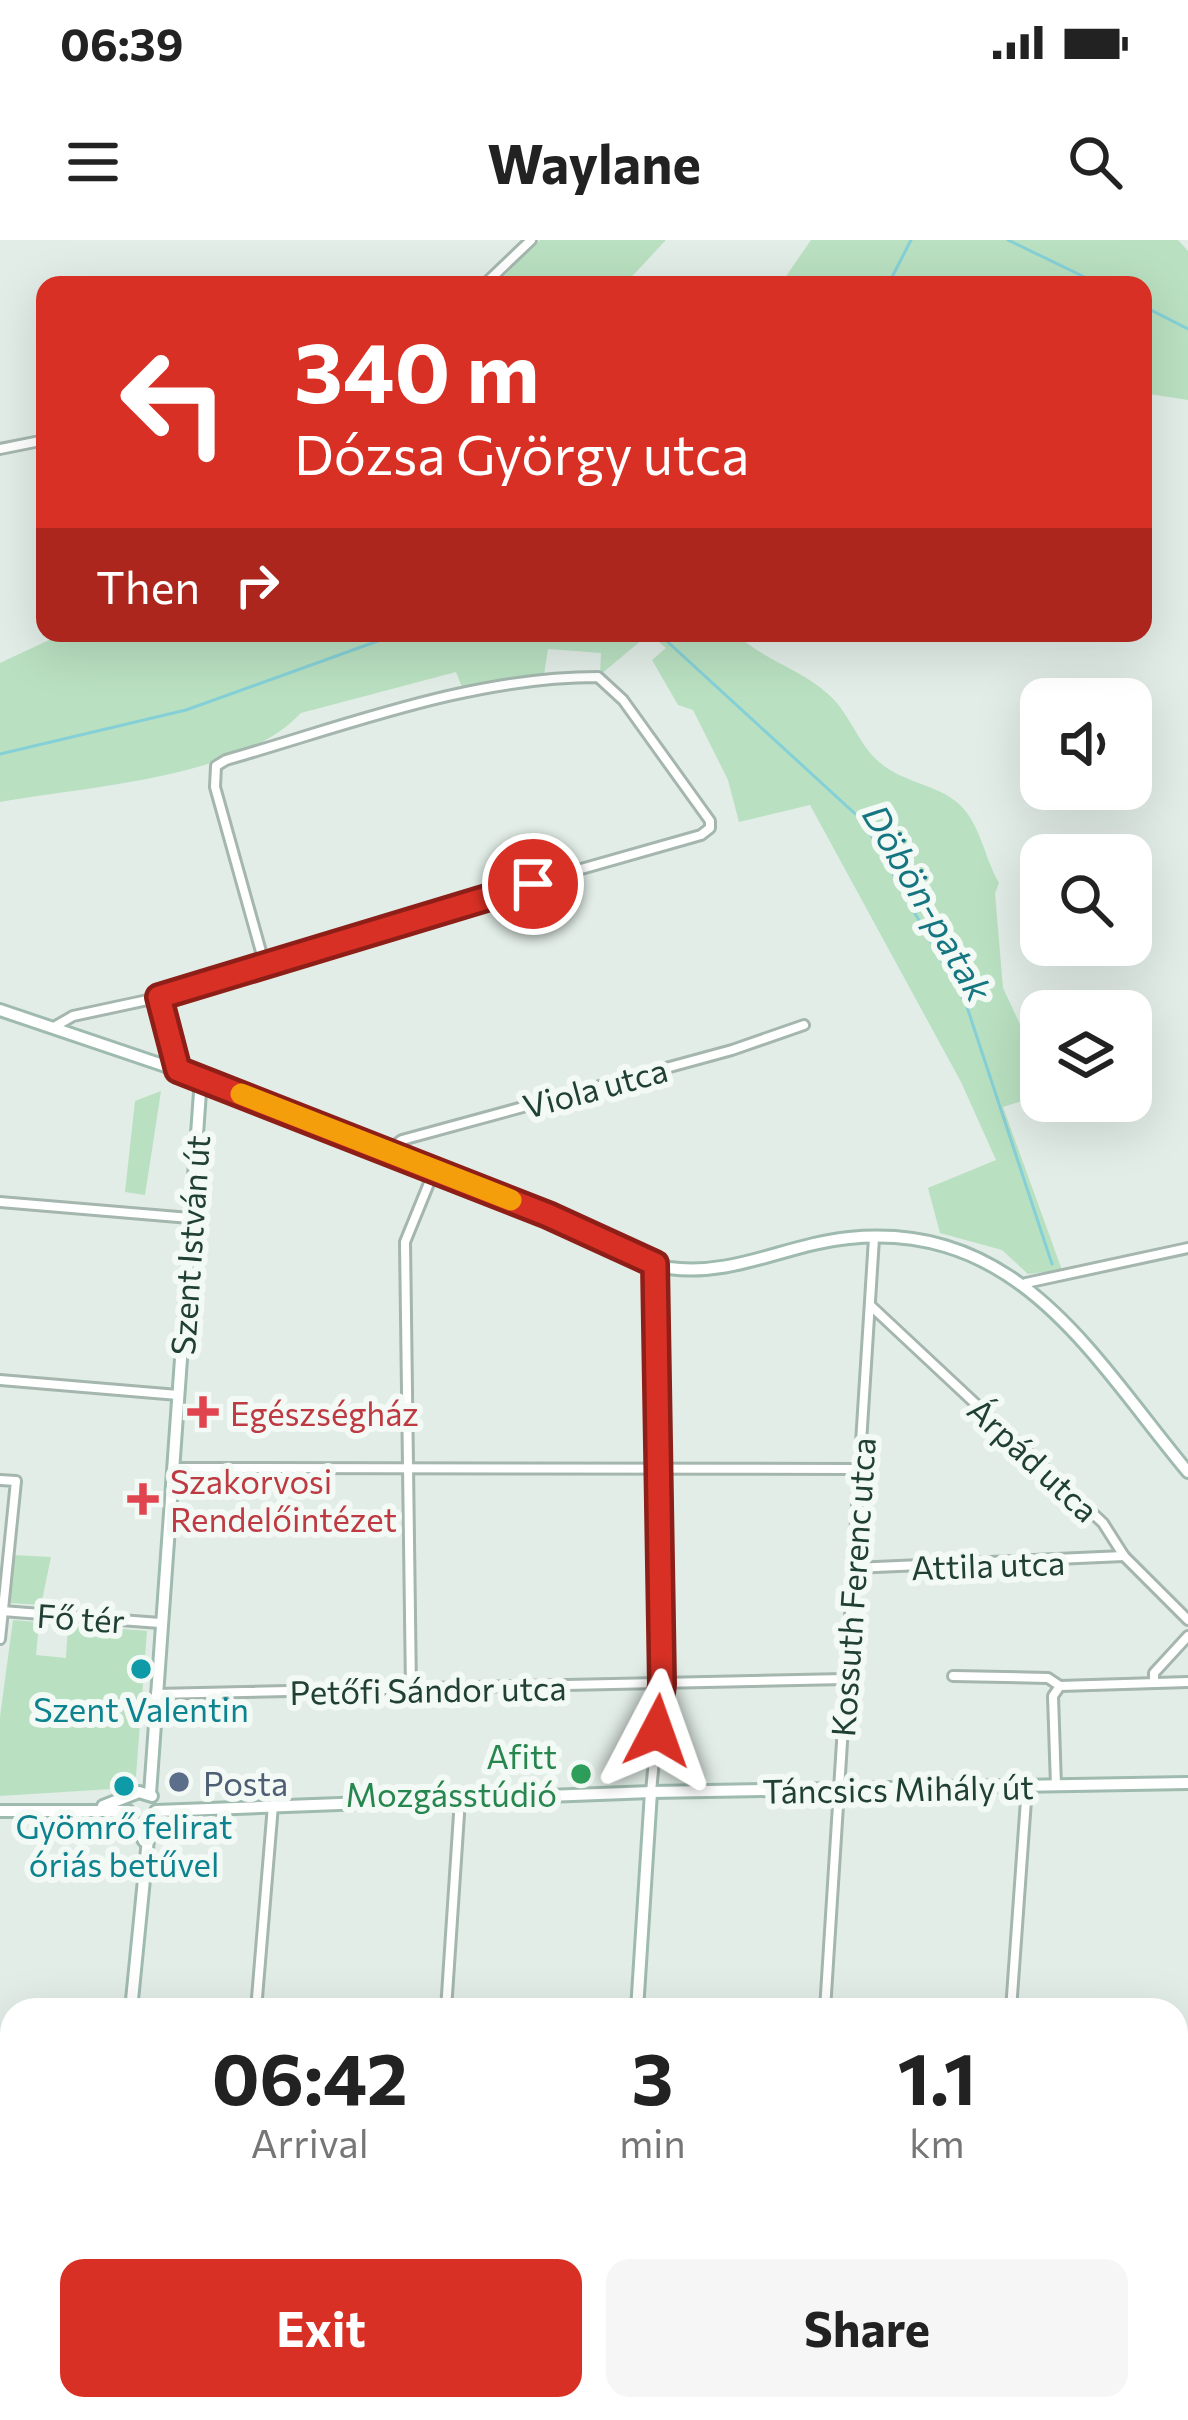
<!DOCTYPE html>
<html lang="en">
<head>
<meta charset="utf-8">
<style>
  :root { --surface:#fff; --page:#f6f6f6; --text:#222; --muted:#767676; --accent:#d93025 }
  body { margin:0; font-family:Commissioner,sans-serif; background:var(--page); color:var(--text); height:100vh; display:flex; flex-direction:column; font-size:45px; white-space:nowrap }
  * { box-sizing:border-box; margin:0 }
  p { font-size:39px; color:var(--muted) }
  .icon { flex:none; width:66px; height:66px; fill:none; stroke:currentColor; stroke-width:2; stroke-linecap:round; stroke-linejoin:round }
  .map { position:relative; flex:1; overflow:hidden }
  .side { position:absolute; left:0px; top:1758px; width:1188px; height:423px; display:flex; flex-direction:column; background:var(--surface); border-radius:36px 36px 0 0; box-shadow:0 12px 48px #0002 }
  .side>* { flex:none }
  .banner { position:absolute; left:36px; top:36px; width:1116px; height:366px; border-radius:24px; box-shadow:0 12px 48px #0002; background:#d93025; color:#fff; overflow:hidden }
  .controls { position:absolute; left:1020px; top:438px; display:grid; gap:24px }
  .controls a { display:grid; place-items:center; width:132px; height:132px; border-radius:24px; background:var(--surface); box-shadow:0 12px 48px #0002; font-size:60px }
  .pin { position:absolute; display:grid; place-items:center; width:102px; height:102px; color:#fff; margin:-51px; border:6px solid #fff; border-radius:50%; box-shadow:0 3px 12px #0007 }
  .me { position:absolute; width:132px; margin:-66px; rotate:4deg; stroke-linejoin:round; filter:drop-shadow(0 0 9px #0008) }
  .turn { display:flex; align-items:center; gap:42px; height:252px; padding:0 60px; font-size:54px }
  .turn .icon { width:156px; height:156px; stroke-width:2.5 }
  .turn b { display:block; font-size:84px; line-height:102px }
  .then { display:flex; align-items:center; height:114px; padding:0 60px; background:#0003; gap:24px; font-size:45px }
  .eta { display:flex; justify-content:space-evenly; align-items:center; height:204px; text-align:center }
  .eta b { font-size:72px; font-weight:700; line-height:84px }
  .cta { display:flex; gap:24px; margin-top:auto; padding:24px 60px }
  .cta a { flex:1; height:138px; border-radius:24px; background:var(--accent); color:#fff; font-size:48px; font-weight:700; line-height:138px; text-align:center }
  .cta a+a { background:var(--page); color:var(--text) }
  .status { display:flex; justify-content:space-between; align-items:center; height:84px; padding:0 60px; background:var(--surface); direction:ltr }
  .status svg { height:33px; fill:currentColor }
  header { display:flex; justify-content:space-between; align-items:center; height:156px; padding:0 60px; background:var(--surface); font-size:54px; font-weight:700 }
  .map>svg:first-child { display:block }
</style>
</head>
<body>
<div class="status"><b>06:39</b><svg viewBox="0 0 49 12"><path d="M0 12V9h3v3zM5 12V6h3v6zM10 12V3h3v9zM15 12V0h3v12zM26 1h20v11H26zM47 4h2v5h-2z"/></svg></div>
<header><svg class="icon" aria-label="menu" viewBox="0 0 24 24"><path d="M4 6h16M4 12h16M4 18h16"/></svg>Waylane<svg class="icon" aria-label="search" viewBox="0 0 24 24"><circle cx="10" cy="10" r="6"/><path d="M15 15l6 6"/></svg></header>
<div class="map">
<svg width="1188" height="2180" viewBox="0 0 1188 2180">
  <rect width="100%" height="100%" fill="#e2ede7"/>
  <g fill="#b9e0c1" fill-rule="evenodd">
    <path d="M 540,0 L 665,0 L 665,1 L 624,45 L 495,45 Z"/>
    <path d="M 811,0 L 1178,0 L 1188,11 L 1188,160 L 1143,153 L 1143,45 L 780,45 Z"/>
    <path d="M 64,393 L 735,393 C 763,420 801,429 828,454 C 849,472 858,503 878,521 C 902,543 937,544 959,564 C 981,585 984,617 999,643 L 995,653 L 1003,748 L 1028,801 L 1025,815 L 1041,832 L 1041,855 L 1003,867 L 1062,1030 L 1028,1034 L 1002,1010 L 940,993 L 928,948 L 996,920 L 961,842 L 810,565 L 739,582 L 728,540 L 693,470 L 678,465 L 652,420 L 666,408 L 649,394 L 600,435 L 601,413 L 548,409 L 544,435 L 462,447 L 456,432 L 301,473 C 239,539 87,546 0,562 L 0,423 Z"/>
    <path d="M 161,851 L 145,955 L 125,952 L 135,861 Z"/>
    <path d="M 14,1315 L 51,1317 L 41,1365 L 10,1363 Z"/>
    <path d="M 13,1380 L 147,1391 L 136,1536 L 127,1548 L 0,1556 L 0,1477 ZM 39,1383 L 68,1386 L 66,1418 L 36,1415 Z"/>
  </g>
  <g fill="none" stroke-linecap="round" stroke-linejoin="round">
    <g stroke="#85d0d7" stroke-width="3">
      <path d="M 1008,0 L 1101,45"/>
      <path d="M 888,45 L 911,0"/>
      <path d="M 1143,66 L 1188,89"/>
      <path d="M 658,393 L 863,581 L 966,764 L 1052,1024"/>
      <path d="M 0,514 L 186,470 L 400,393"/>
      <path d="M 1176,2159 L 1188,2152"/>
      <path d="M 1142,2180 L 1160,2169"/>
    </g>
    <defs>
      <g id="street">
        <path d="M 484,45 L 531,0"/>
        <path d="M 0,209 L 45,200"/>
        <path d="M 159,757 L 179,830"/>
        <path d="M 54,787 L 73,776 L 185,752 L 408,681 L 426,673 L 701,595 L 710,588 L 710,581 L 623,460 L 598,437 C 471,437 348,485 226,520 L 216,526 L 215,547 L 265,726"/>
        <path d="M 387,911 L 402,900 L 732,810 L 804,785"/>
        <path d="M 0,962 L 190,978"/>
        <path d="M 1026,1043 L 1188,1008"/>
        <path d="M 871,1066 L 1103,1283 L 1124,1316 L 1188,1380"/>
        <path d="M 0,1140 L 178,1155"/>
        <path d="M 173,1228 L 860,1229"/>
        <path d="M 0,1240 L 16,1241 L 0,1399"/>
        <path d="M 853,1328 L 1124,1316"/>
        <path d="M 2,1371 L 160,1383"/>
        <path d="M 953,1436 L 1048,1438 L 1060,1446 L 1188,1442"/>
        <path d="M 1154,1441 L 1154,1433 L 1188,1396"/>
        <path d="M 411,1450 L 405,1002 L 434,931"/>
        <path d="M 156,1454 L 845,1439"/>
        <path d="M 1056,1546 L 1053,1456 L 1060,1446"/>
        <path d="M 651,1552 L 661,1444 L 655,1024"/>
        <path d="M 256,1770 L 273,1565"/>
        <path d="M 446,1770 L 460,1559"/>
        <path d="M 825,1770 L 874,998"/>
        <path d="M 1011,1770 L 1027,1546"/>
        <path d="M 1176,1878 L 1188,1879"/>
        <path d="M 1182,2085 L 1188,1909"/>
        <path d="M 0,2122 L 12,2123"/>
        <path d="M 692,2169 L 798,2175"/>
        <path d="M 228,2180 L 229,2169"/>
        <path d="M 417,2180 L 417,2169"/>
        <path d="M 984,2180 L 985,2169"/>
      </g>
      <g id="secondary">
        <path d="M 0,770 L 201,838 L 669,1028 C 733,1037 787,1004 849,998 C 1020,981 1093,1118 1188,1232"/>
        <path d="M 150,1554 L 201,838"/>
        <path d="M 103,1566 L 139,1552 L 152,1556"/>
        <path d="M 0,1571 L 128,1571"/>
        <path d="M 128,1571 L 144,1601"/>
        <path d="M 156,1571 L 651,1552 L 1188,1543"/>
        <path d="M 131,1770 L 150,1579"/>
        <path d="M 637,1770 L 651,1552"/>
        <path d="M 1176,2088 L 1188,2082"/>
        <path d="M 100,2180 L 101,2169"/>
        <path d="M 607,2180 L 607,2169"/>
        <path d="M 1019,2180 L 1037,2169"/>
      </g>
    </defs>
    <use href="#street" stroke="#a4b6ae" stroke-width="14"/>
    <use href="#secondary" stroke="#9fbaaf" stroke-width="16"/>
    <use href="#street" stroke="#fff" stroke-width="8"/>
    <use href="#secondary" stroke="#fff" stroke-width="10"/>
    <g stroke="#5b7b70" stroke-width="3" stroke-dasharray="24 12" stroke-linecap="butt">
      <path d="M 1176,2153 L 1188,2145"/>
      <path d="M 1113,2180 L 1131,2169"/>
    </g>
  </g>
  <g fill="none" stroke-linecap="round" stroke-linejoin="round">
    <defs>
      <path id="route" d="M 533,644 L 159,757 L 178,830 L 548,975 L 655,1024 L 662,1444 L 657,1491"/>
    </defs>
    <use href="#route" stroke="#8d1f18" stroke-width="30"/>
    <use href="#route" stroke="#d93025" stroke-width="21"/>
    <path stroke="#f59e0b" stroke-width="21" d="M 241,854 L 511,960"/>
  </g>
  <g fill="#e0444e" stroke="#f3f9f5" stroke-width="4.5">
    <path d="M197 1154h12v12h12v12h-12v12h-12v-12h-12v-12h12z"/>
    <path d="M137 1241h12v12h12v12h-12v12h-12v-12h-12v-12h12z"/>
  </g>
  <g fill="#0f9aa8" stroke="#f3f9f5" stroke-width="4.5">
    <circle cx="141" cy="1429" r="12"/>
    <circle cx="124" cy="1546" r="12"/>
  </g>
  <circle fill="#2e9e5b" stroke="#f3f9f5" stroke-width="4.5" cx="581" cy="1534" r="12"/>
  <circle fill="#5c6f8a" stroke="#f3f9f5" stroke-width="4.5" cx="179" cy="1542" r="12"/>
  <g text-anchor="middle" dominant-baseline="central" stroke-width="12" stroke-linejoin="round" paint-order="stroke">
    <g font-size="33" fill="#204035" stroke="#f3f9f5">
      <text transform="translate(595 847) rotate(-15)">Viola utca</text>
      <text transform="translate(189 1005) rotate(-86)">Szent István út</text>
      <text transform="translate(1034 1219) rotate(43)">Árpád utca</text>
      <text transform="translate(988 1324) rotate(-2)">Attila utca</text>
      <text transform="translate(852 1347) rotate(-86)">Kossuth Ferenc utca</text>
      <text transform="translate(81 1377) rotate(4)">Fő tér</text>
      <text transform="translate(428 1449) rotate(-1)">Petőfi Sándor utca</text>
      <text transform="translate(898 1548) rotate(-1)">Táncsics Mihály út</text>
    </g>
    <g font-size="33" fill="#be3a42" stroke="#f3f9f5" text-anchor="start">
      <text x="230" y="1172">Egészségház</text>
      <text x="170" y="1240">Szakorvosi<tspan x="170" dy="38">Rendelőintézet</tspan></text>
    </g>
    <g font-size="33" fill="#0d838f" stroke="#f3f9f5">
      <text x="141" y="1468">Szent Valentin</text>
      <text x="124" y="1585">Gyömrő felirat<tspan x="124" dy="38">óriás betűvel</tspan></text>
    </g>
    <g font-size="33" fill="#27864d" stroke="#f3f9f5" text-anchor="end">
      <text x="557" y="1515">Afitt<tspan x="557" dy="38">Mozgásstúdió</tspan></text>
    </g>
    <g font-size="33" fill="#4e5e75" stroke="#f3f9f5" text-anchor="start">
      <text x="203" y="1542">Posta</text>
    </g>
    <g font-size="36" font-style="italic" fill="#157681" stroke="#f3f9f5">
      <text transform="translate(929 662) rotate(60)">Döbön-patak</text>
    </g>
  </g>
</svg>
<div class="controls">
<a><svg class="icon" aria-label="sound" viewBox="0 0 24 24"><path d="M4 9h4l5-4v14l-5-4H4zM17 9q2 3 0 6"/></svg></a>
<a><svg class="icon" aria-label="search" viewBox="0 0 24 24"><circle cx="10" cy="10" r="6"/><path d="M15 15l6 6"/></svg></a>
<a><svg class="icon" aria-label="layers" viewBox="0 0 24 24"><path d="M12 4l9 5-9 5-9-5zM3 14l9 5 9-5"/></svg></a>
</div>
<div class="pin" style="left:533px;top:644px;background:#d93025"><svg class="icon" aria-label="arrive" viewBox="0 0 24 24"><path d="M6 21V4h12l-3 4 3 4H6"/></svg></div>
<svg class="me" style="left:657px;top:1491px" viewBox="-20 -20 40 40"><path d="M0-17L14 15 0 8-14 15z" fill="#d93025" stroke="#fff" stroke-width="4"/></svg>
<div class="banner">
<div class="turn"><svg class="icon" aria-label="left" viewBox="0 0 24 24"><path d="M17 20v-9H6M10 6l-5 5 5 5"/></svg><div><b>340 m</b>Dózsa György utca</div></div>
<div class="then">Then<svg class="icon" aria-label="right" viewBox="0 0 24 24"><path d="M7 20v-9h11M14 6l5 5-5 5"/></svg></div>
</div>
<section class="side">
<div class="eta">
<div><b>06:42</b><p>Arrival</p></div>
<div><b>3</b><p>min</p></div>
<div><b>1.1</b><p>km</p></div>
</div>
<div class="cta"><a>Exit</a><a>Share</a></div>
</section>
</div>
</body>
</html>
